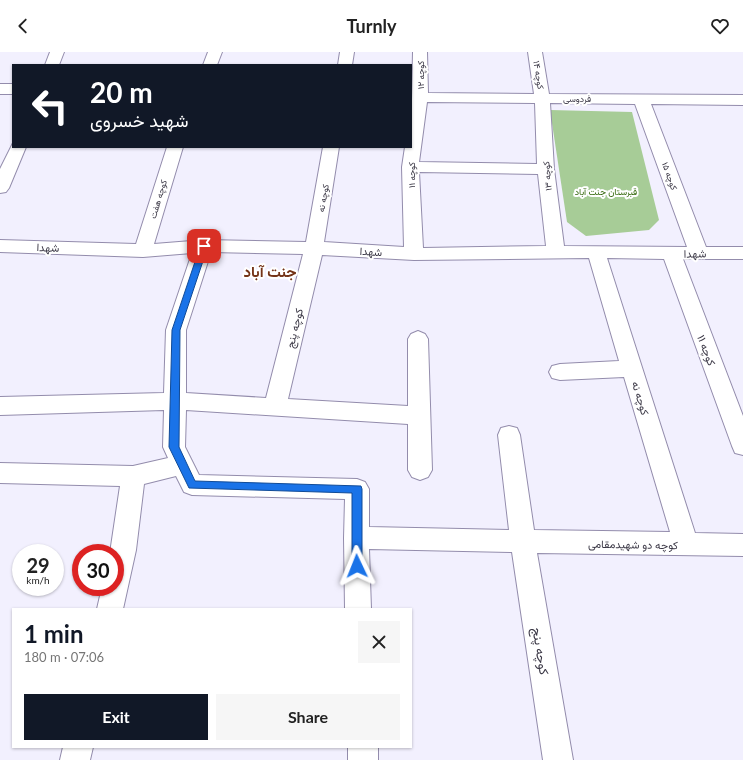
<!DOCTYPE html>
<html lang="en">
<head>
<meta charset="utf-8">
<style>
  :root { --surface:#fff; --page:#f6f6f6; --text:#222; --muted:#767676; --accent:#111827 }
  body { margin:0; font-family:Lato,Vazirmatn,sans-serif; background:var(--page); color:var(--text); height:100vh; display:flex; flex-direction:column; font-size:15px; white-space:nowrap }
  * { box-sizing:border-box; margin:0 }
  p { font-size:13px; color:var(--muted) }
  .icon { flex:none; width:22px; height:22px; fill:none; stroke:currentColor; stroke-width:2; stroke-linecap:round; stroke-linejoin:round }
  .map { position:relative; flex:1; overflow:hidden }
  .sheet { position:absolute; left:12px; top:556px; width:400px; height:140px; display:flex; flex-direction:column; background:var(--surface); border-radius:0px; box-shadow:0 1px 3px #0004 }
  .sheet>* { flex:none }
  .hud { position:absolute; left:12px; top:12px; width:400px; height:84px; border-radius:0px; box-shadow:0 1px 3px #0004; background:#111827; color:#fff; overflow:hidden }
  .speed { position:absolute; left:12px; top:492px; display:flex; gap:8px; font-size:20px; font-weight:700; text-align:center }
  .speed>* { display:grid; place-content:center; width:52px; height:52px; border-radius:50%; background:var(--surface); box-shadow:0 1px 3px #0004; line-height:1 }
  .speed small { font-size:10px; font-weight:400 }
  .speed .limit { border:6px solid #d22; background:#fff; color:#111 }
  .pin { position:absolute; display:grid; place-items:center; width:34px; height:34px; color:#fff; margin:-17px; border-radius:8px; box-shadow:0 2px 6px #0006 }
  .me { position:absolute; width:44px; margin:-22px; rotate:358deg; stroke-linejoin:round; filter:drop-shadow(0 0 3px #0008) }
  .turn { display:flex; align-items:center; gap:14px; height:84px; padding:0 12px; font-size:18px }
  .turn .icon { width:52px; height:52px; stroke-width:2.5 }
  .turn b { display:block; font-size:28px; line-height:34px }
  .round { display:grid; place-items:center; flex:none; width:42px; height:42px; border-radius:0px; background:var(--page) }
  .summary { display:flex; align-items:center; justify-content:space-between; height:68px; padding:0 12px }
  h1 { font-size:24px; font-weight:700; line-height:30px; color:var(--accent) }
  .cta { display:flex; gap:8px; margin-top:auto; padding:8px 12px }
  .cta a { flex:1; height:46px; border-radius:0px; background:var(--accent); color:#fff; font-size:16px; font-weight:700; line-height:46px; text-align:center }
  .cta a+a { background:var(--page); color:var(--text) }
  header { display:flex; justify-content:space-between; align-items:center; height:52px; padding:0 12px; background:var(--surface); font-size:18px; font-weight:700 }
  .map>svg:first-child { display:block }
</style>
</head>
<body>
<header><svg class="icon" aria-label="back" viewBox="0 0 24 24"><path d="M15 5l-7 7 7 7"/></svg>Turnly<svg class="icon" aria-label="heart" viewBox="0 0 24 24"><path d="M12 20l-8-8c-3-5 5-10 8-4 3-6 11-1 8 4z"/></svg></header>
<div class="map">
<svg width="743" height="708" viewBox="0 0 743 708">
  <rect width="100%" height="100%" fill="#f2f0fe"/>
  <path fill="#a7cc97" d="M 550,58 L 632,60 L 659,168 L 649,178 L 586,184 L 567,170 Z"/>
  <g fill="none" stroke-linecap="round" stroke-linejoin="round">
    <defs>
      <g id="minor">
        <path d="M 50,0 L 64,0 L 59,13 L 45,13 Z"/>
        <path d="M 208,0 L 222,0 L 217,13 L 203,13 Z"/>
        <path d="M 340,0 L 354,0 L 352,13 L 338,13 Z"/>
        <path d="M 413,0 L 427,0 L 428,41 L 534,42 L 528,0 L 542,0 L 549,42 L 743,43 L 743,53 L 651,52 L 706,195 L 743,195 L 743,207 L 683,207 L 743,364 L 743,403 L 735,401 L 732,394 L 664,207 L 607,206 L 695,481 L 743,482 L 743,504 L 537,501 L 573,708 L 543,708 L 512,500 L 369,497 L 371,557 L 345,557 L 344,486 L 345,447 L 192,443 L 184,440 L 176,424 L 144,432 L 136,498 L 123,557 L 97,557 L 102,535 L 115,535 L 115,501 L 110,501 L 120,434 L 0,431 L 0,411 L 133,414 L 168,406 L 163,395 L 164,358 L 0,363 L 0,345 L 164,341 L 166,278 L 192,201 L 143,205 L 0,200 L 0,188 L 136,192 L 167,95 L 183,95 L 154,192 L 204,188 L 306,190 L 323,95 L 339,95 L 324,190 L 404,195 L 402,115 L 405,95 L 411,95 ZM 427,50 L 535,51 L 537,112 L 419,110 ZM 550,51 L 635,52 L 687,195 L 564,194 L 554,117 ZM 419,120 L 538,122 L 546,194 L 423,196 ZM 211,200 L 303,202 L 266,346 L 186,341 L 186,278 ZM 322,203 L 414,208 L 589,206 L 619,309 L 560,312 L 552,314 L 549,320 L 552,326 L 560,328 L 624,325 L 670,480 L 534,478 L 520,383 L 517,376 L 509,374 L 501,376 L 498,383 L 509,478 L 369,475 L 369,437 L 365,430 L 357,427 L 199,423 L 185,395 L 186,358 L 408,372 L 408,418 L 412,425 L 420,428 L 428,425 L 432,418 L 428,287 L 425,282 L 418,279 L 411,282 L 408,287 L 408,354 L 288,347 Z"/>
        <rect x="0" y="32" width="13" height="10"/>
        <path d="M 13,91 L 13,95 L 26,95 L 9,136 L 6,140 L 0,141 L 0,117 Z"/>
        <path d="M 63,695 L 93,695 L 90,708 L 60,708 Z"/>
        <rect x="348" y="695" width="30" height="13"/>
      </g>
    </defs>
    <use href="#minor" stroke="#938cac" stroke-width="2"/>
    <use href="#minor" fill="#fff" fill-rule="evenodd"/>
  </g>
  <path fill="#1a73e8" stroke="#114b97" d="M 201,192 L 207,192 L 208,194 L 180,278 L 179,395 L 195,429 L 361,434 L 362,437 L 362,514 L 361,518 L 357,519 L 353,518 L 352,514 L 352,441 L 189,436 L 169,395 L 172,278 Z"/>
  <g text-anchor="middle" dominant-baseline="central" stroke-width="4" stroke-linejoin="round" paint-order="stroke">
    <g font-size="9" fill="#3b3846" stroke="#fff">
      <text transform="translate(420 23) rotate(-90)">کوچه ۱۲</text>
      <text transform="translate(539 23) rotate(81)">کوچه ۱۴</text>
      <text x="577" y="46">فردوسی</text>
      <text transform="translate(411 123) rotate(-90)">کوچه ۱۱</text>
      <text transform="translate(547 124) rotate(-95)">کوچه ۱۳</text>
      <text transform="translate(670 124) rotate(70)">کوچه ۱۵</text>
      <text transform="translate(323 146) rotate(-80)">کوچه نه</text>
      <text transform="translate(158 147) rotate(-73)">کوچه هفت</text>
    </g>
    <g font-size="9" fill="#306507" stroke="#fff">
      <text x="606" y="139">قبرستان جنت آباد</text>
    </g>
    <g font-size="11" fill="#3b3846" stroke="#fff">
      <text transform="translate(48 195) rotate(2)">شهدا</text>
      <text transform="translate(371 199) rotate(3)">شهدا</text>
      <text transform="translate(695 201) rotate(-1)">شهدا</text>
      <text transform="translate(294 276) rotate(-76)">کوچه پنج</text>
      <text transform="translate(707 298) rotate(69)">کوچه ۱۱</text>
      <text transform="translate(641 346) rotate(73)">کوچه نه</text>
      <text transform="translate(633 492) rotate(1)">کوچه دو شهیدمقامی</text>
    </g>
    <g font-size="13" fill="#3b3846" stroke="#fff">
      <text transform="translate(541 599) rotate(81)">کوچه پنج</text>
    </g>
    <g font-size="15" font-weight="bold" fill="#743317" stroke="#fff">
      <text x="270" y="219">جنت آباد</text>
    </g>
  </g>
</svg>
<div class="speed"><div>29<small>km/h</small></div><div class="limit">30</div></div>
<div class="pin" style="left:204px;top:194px;background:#d93025"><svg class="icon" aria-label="arrive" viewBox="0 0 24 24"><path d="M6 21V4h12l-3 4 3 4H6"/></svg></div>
<svg class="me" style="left:357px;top:514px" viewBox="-20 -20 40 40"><path d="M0-17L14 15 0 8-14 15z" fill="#1a73e8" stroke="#fff" stroke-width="4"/></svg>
<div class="hud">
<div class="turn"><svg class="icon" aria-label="left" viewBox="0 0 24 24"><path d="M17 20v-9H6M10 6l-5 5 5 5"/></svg><div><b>20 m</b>شهید خسروی</div></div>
</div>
<section class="sheet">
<div class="summary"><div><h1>1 min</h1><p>180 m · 07:06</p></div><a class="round"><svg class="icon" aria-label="close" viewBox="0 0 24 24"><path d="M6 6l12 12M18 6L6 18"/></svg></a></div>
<div class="cta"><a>Exit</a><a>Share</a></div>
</section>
</div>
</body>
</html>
